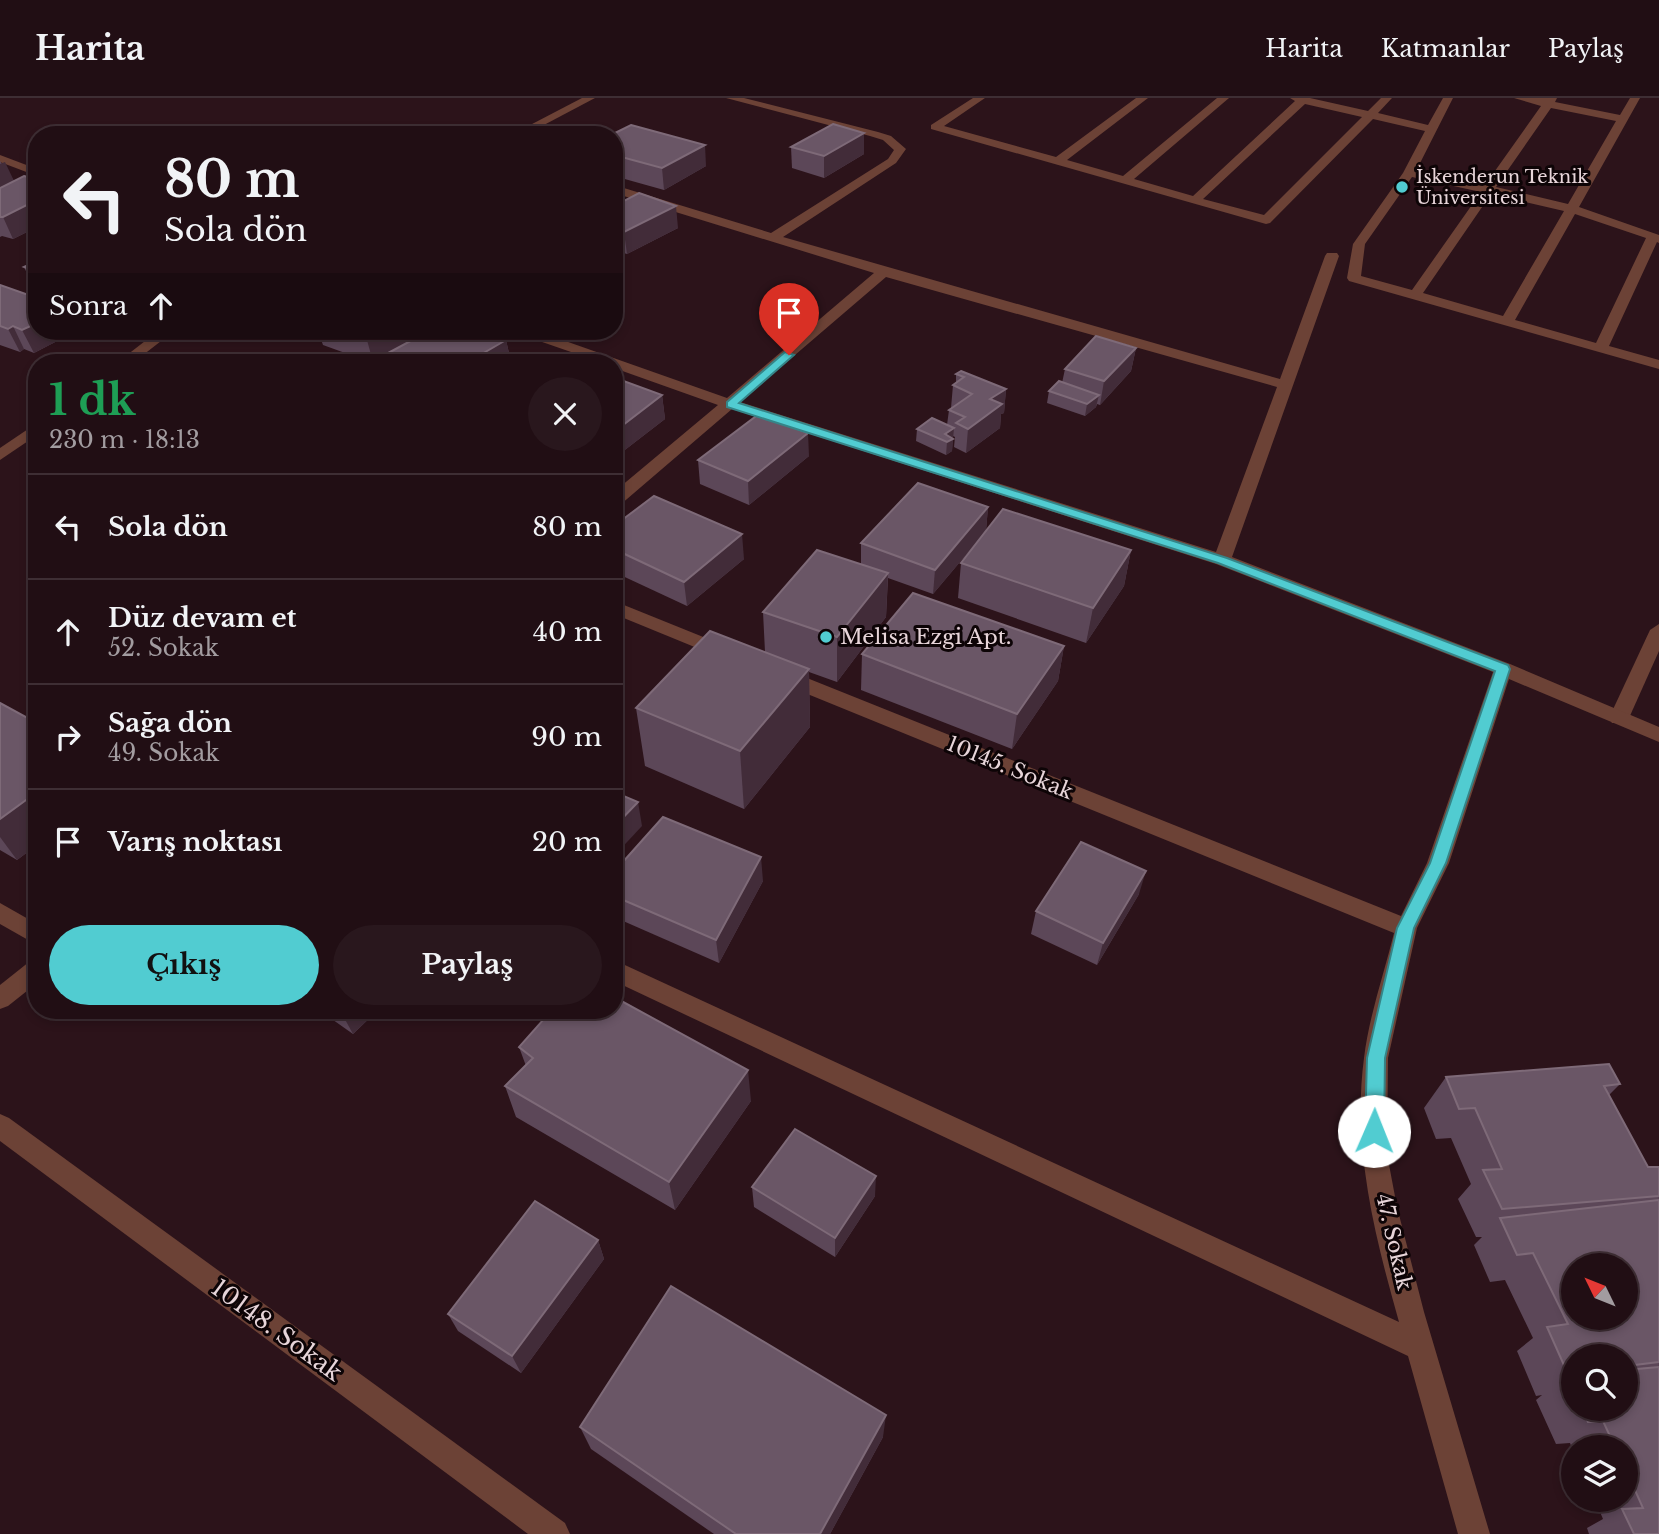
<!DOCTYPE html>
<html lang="tr">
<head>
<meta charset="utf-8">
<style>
  :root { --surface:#210e14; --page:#29171d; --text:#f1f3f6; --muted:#a29ca0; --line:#3e2e34; --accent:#51ccd1 }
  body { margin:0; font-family:"Libre Baskerville",serif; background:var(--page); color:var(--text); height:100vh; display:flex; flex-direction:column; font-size:26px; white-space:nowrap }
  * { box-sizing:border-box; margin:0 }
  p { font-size:23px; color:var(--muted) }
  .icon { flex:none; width:38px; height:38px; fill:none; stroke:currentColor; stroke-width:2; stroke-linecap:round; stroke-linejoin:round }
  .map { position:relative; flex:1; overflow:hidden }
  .details { position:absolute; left:28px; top:256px; width:595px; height:665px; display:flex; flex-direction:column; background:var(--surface); border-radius:28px; box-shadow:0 4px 10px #0003,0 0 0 2px var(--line) }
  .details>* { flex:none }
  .hud { position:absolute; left:28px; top:28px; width:595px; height:214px; border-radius:28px; box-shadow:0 4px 10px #0003,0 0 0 2px var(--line); background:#210e14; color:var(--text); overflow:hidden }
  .needle { width:46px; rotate:313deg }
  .buttons { position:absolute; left:1561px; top:1155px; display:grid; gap:14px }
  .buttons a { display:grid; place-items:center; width:77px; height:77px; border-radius:50%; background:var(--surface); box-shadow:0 4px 10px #0003,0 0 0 2px var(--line); font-size:35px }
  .pin { position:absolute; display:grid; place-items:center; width:60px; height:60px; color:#fff; margin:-72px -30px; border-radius:50% 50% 50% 0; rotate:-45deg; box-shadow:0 0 7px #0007 }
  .pin .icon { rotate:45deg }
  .me { position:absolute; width:77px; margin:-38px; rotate:1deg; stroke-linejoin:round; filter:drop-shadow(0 0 5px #0008) }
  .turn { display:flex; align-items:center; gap:24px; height:147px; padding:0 21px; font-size:32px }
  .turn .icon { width:91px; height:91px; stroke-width:2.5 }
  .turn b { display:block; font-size:49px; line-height:60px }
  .then { display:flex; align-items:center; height:66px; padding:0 21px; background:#0003; gap:14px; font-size:26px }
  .round { display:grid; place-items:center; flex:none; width:74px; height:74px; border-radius:37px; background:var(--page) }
  .headline { display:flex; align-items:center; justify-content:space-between; height:119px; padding:0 21px }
  h1 { font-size:42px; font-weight:700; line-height:52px; color:#1e9e55 }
  .button { display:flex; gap:14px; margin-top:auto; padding:14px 21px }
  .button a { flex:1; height:80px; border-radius:42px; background:var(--accent); color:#111; font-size:28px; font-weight:700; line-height:80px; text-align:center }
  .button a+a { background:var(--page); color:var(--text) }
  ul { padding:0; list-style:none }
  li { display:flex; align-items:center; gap:21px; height:105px; padding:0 21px; border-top:2px solid var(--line) }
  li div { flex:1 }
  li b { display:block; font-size:26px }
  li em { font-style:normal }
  header { display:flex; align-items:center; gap:42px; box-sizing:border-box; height:98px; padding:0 35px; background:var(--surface); border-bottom:2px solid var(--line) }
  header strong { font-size:33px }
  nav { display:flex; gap:38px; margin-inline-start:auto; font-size:24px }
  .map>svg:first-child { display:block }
</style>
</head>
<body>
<header>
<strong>Harita</strong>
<nav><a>Harita</a><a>Katmanlar</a><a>Paylaş</a></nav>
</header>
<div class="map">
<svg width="1659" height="1436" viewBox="0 0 1659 1436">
  <rect width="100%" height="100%" fill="#2c131a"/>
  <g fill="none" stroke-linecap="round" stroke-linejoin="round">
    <g fill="#6c4236" fill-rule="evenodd">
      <path d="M 973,0 L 985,0 L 944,28 L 1056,59 L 1136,0 L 1148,0 L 1067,62 L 1123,78 L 1217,0 L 1229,0 L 1134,81 L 1193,98 L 1295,3 L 1290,0 L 1310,0 L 1368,13 L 1381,0 L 1392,0 L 1378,15 L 1428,27 L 1443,0 L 1453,0 L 1416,73 L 1485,87 L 1541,8 L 1514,0 L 1557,0 L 1555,4 L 1620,17 L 1630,0 L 1640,0 L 1579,109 L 1659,137 L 1659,145 L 1657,144 L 1609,248 L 1659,262 L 1659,271 L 1349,183 L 1347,180 L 1353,146 L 1403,75 L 1425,33 L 1373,21 L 1270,125 L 1266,126 L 931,31 L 931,27 ZM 1305,6 L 1362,19 L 1264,117 L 1203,101 ZM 1551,10 L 1616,23 L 1568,106 L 1496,89 ZM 1412,79 L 1481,94 L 1412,192 L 1361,178 L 1365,146 ZM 1491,96 L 1564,113 L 1503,218 L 1423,195 ZM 1575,116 L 1646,140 L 1596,245 L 1515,222 Z"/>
      <path d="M 0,57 L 37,71 L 37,78 L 0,64 Z"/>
      <path d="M 1659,526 L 1659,553 L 1629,620 L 1626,625 L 1612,625 L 1609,620 L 1650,532 Z"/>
    </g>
    <g fill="#6c4236" fill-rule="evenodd">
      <path d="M 582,0 L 595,0 L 525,37 L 511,37 Z"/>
      <path d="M 726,0 L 744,0 L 878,34 L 891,38 L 906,51 L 896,65 L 783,139 L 1280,281 L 1325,158 L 1327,155 L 1337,155 L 1339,158 L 1232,459 L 1510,566 L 1659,629 L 1659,644 L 1509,581 L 1449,765 L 1417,830 L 1388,960 L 1387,1056 L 1397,1109 L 1424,1214 L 1490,1436 L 1458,1436 L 1408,1258 L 614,883 L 614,862 L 1399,1224 C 1375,1139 1352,1050 1364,960 C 1369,918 1384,876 1394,835 L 778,584 L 775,579 L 778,574 L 792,574 L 1401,818 L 1427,765 L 1493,574 L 1216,466 L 732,311 L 620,407 L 614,408 L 614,394 L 718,307 L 614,270 L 614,264 L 600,264 L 519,236 L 517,233 L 537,233 L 727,300 L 874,175 L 614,95 L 614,87 L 771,135 L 888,61 L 894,52 L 883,42 L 870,38 ZM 886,179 L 1277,289 L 1216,454 L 740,304 Z"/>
      <path d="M 158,233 L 174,233 L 134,264 L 118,264 Z"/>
      <path d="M 37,325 L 37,337 L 0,362 L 0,350 Z"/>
      <path d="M 614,503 L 733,551 L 735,555 L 733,559 L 719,559 L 614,516 Z"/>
      <path d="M 0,805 L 37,826 L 37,847 L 0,826 Z"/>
      <path d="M 37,861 L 37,885 L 8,908 L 0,911 L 0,887 L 29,864 Z"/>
      <path d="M 0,1016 L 9,1020 L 565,1425 L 570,1436 L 528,1436 L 0,1043 Z"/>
    </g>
  </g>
  <g fill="#5c4758" fill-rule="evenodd">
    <path d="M 614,37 L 706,68 L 664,92 L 614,78 Z"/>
    <path d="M 791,49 L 864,56 L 824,80 L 792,70 Z"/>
    <path d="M 0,63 L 14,83 L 37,80 L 37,129 L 13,141 L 2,138 L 0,139 Z"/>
    <path d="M 614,108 L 678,130 L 627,156 L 614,152 Z"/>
    <path d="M 37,156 L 37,192 L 35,192 L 24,169 L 33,165 L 30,159 Z"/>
    <path d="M 0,187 L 59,236 L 61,241 L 34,255 L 24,251 L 20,254 L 0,247 Z"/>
    <path d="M 318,233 L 427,233 L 407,245 L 506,242 L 511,264 L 393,264 L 391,255 L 376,264 L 370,264 L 323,247 Z"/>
    <path d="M 1136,250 L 1131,273 L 1100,307 L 1097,306 L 1096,309 L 1085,318 L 1047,305 L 1049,293 L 1062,285 L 1065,271 Z"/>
    <path d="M 956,276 L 1006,291 L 1004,315 L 1001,316 L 1000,330 L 966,355 L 954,349 L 955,339 L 953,338 L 952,353 L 946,357 L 916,343 L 917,331 L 947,327 L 949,312 L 951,310 L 953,287 L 956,285 Z"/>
    <path d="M 614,284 L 662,297 L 665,321 L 617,358 L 614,357 Z"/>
    <path d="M 809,358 L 749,407 L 700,386 L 698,362 Z"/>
    <path d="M 988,409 L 986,433 L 933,496 L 888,480 L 886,519 L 837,584 L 809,574 L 810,629 L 744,711 L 645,668 L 636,610 L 765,554 L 763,514 L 861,466 L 861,445 Z"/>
    <path d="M 614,428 L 744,461 L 687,508 L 614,474 Z"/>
    <path d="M 1131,452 L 1124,488 L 1086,545 L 958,500 L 961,465 Z"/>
    <path d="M 1064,548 L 1058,583 L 1012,651 L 861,592 L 862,556 Z"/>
    <path d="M 0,605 L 37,625 L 37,747 L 17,762 L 0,752 Z"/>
    <path d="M 614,774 L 763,783 L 719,865 L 614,819 Z"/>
    <path d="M 1139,796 L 1097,867 L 1031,836 L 1036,813 Z"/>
    <path d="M 319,912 L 378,912 L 353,936 Z"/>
    <path d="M 519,949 L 751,1003 L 675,1112 L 516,1019 L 505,988 L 526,968 Z"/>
    <path d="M 1446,979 L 1620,986 L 1609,997 L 1648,1069 L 1659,1069 L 1659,1436 L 1589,1436 L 1587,1430 L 1603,1421 L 1595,1402 L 1626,1402 L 1626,1349 L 1573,1349 L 1573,1353 L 1570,1345 L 1556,1346 L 1536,1302 L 1542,1297 L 1536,1298 L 1517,1253 L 1533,1240 L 1505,1182 L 1490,1184 L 1474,1147 L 1482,1139 L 1476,1139 L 1458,1101 L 1471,1086 L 1451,1040 L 1436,1041 L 1424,1010 ZM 1573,1258 L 1626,1258 L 1626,1311 L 1573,1311 Z"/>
    <path d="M 752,1089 L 875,1098 L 835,1159 L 754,1109 Z"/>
    <path d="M 598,1142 L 604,1161 L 521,1275 L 458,1233 L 448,1216 Z"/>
    <path d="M 580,1329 L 883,1339 L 830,1436 L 714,1436 L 591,1351 Z"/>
  </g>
  <g fill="#422c39">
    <path d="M 864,35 L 864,56 L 824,80 L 824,58 Z"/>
    <path d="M 705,47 L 706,68 L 664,92 L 662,70 Z"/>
    <path d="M 5,64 L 15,85 L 0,95 L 0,66 Z"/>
    <path d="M 37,102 L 37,129 L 13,141 L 3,119 Z"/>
    <path d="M 676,108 L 678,130 L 627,156 L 624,134 Z"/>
    <path d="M 37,225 L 37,233 L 66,233 L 59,236 L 61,241 L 34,255 L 22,232 Z"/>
    <path d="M 13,228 L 24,251 L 20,254 L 8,231 Z"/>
    <path d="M 383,233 L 427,233 L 376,264 L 373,264 L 367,242 Z"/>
    <path d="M 506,242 L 511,264 L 468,264 Z"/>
    <path d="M 1136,250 L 1131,273 L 1100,307 L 1104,283 Z"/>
    <path d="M 1006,291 L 1004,315 L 1001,316 L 1000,330 L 966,355 L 968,331 L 990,301 Z"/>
    <path d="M 662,297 L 665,321 L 617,358 L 614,334 Z"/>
    <path d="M 1099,297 L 1096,309 L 1085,318 L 1087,306 Z"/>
    <path d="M 954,330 L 952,353 L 946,357 L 947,344 L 945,336 Z"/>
    <path d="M 808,335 L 809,358 L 749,407 L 748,383 Z"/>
    <path d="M 988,409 L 986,433 L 933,496 L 935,472 Z"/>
    <path d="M 742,436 L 744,461 L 687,508 L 684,484 Z"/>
    <path d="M 1131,452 L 1124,488 L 1086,545 L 1093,510 Z"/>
    <path d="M 888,475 L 886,519 L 837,584 L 837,539 Z"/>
    <path d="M 1064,548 L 1058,583 L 1012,651 L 1017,616 Z"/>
    <path d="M 809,571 L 810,629 L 744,711 L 740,653 Z"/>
    <path d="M 37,694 L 37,747 L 17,762 L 0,739 L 0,721 Z"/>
    <path d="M 638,704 L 642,728 L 614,758 L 614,729 Z"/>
    <path d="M 761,759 L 763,783 L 719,865 L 716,842 Z"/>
    <path d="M 1146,773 L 1139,796 L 1097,867 L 1103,845 Z"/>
    <path d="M 344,912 L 378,912 L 353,936 L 341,914 Z"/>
    <path d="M 748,972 L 751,1003 L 675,1112 L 669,1084 Z"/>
    <path d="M 876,1078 L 875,1098 L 835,1159 L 835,1140 Z"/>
    <path d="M 598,1142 L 604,1161 L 521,1275 L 512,1258 Z"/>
    <path d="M 886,1317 L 883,1339 L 830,1436 L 820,1436 Z"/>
  </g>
  <g fill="#6a5666" stroke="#7e6a78" stroke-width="2" fill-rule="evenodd">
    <path d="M 833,26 L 864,35 L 824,58 L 791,49 Z"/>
    <path d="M 631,27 L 705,47 L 662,70 L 614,57 L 614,37 L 611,37 Z"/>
    <path d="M 24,78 L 35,81 L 37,80 L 37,102 L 3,119 L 0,119 L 0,90 Z"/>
    <path d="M 639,95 L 676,108 L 624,134 L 614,131 L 614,108 Z"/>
    <path d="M 37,156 L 37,161 L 30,159 Z"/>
    <path d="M 37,163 L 37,174 L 24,169 Z"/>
    <path d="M 0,187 L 37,200 L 37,225 L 22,232 L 13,228 L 8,231 L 0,228 Z"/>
    <path d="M 340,233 L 383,233 L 367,242 Z"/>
    <path d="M 429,233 L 484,233 L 506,242 L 468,264 L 413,264 L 390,254 Z"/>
    <path d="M 1096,238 L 1136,250 L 1104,283 L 1065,271 Z"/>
    <path d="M 961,273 L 1006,291 L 990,301 L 1002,306 L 968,331 L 956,325 L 965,319 L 949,312 L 972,296 L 953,287 L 964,279 L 956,276 Z"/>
    <path d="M 618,281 L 662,297 L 614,334 L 614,284 Z"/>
    <path d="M 1059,283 L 1099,297 L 1087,306 L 1049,293 Z"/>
    <path d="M 759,316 L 808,335 L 748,383 L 698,362 Z"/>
    <path d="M 932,320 L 954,330 L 945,336 L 953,341 L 947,344 L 917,331 Z"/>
    <path d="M 918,385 L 988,409 L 935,472 L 861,445 Z"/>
    <path d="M 654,398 L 742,436 L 684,484 L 614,451 L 614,428 Z"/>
    <path d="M 1003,411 L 1131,452 L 1093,510 L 961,465 Z"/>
    <path d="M 817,452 L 888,475 L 837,539 L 763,514 Z"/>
    <path d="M 913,495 L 1064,548 L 1017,616 L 862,556 Z"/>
    <path d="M 710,533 L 809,571 L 740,653 L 636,610 Z"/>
    <path d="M 0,605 L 37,625 L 37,694 L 0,721 Z"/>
    <path d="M 614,694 L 638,704 L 614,729 Z"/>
    <path d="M 663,719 L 761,759 L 716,842 L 614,798 L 614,774 Z"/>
    <path d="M 1081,744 L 1146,773 L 1103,845 L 1036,813 Z"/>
    <path d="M 614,899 L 748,972 L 669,1084 L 505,988 L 533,960 L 519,949 L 552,912 L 614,912 Z"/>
    <path d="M 1609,966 L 1620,986 L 1604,988 L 1648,1069 L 1659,1069 L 1659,1098 L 1502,1111 L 1483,1072 L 1502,1071 L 1475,1010 L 1459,1011 L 1446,979 Z"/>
    <path d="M 795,1031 L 876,1078 L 835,1140 L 752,1089 Z"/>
    <path d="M 1659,1102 L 1659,1264 L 1626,1268 L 1626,1258 L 1573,1258 L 1573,1274 L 1567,1274 L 1547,1229 L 1568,1226 L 1533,1155 L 1517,1157 L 1500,1120 ZM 1573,1167 L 1626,1167 L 1626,1220 L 1573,1220 Z"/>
    <path d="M 535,1103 L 598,1142 L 512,1258 L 448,1216 Z"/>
    <path d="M 671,1188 L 886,1317 L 820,1436 L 736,1436 L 580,1329 Z"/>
    <path d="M 1659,1269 L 1659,1436 L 1634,1436 L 1622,1411 L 1643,1410 L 1626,1372 L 1626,1349 L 1615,1349 L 1603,1323 L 1588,1324 L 1582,1311 L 1626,1311 L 1626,1272 Z"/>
    <path d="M 1567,1278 L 1573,1278 L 1573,1292 Z"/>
  </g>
  <path fill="#51ccd1" stroke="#358588" stroke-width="2" d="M 785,254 L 794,257 L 739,305 L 1227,460 L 1508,567 L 1510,571 L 1446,765 L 1414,830 L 1385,960 L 1384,1033 L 1381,1039 L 1374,1042 L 1368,1039 L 1365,1033 L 1367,960 L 1397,830 L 1430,765 L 1495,573 L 1218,465 L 727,309 L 727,304 Z"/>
  <g fill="#51ccd1" stroke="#0d0406" stroke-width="2.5">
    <circle cx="1402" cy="89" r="7"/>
    <circle cx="826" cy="539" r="7"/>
  </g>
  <g text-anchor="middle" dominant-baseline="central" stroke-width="6" stroke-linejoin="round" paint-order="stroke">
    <g font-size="18" fill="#e7d5d9" stroke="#0d0406" text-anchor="start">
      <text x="1416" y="79">İskenderun Teknik<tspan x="1416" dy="21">Üniversitesi</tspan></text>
    </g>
    <g font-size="21" fill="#e7d5d9" stroke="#0d0406" text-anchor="start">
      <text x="840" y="539">Melisa Ezgi Apt.</text>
    </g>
    <g font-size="21" fill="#e7d5d9" stroke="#0d0406">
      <text transform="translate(1010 670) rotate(22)">10145. Sokak</text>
      <text transform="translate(1394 1144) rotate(77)">47. Sokak</text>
    </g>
    <g font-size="24" fill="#e7d5d9" stroke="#0d0406">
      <text transform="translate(277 1232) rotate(36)">10148. Sokak</text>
    </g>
  </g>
</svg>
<div class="buttons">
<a><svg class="needle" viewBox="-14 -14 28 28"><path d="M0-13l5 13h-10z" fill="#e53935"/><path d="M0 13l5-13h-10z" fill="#a29ca0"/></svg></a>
<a><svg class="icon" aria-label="search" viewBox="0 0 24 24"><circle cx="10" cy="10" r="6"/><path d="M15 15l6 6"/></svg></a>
<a><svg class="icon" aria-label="layers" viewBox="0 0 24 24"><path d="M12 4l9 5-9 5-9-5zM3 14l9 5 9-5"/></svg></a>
</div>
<div class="pin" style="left:789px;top:257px;background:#d93025"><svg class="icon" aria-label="arrive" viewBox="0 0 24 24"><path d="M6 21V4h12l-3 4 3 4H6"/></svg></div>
<svg class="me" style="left:1374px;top:1033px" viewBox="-20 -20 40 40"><circle r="19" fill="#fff"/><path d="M0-13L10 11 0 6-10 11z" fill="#51ccd1"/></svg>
<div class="hud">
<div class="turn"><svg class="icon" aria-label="left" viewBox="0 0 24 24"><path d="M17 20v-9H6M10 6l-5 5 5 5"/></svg><div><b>80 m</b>Sola dön</div></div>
<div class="then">Sonra<svg class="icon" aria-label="ahead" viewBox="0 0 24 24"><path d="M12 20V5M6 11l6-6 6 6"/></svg></div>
</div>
<section class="details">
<div class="headline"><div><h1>1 dk</h1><p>230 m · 18:13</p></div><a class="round"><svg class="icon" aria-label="close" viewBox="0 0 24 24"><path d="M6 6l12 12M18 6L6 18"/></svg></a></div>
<ul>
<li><svg class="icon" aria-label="left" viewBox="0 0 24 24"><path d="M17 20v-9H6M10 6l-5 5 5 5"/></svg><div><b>Sola dön</b></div><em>80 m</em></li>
<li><svg class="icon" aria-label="ahead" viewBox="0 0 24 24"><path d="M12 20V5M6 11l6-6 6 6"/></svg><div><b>Düz devam et</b><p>52. Sokak</p></div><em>40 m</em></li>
<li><svg class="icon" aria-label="right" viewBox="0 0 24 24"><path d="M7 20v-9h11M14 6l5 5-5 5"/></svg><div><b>Sağa dön</b><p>49. Sokak</p></div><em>90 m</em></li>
<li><svg class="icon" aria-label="arrive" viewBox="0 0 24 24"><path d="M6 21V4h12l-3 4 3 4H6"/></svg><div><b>Varış noktası</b></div><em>20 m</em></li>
</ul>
<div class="button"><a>Çıkış</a><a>Paylaş</a></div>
</section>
</div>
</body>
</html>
